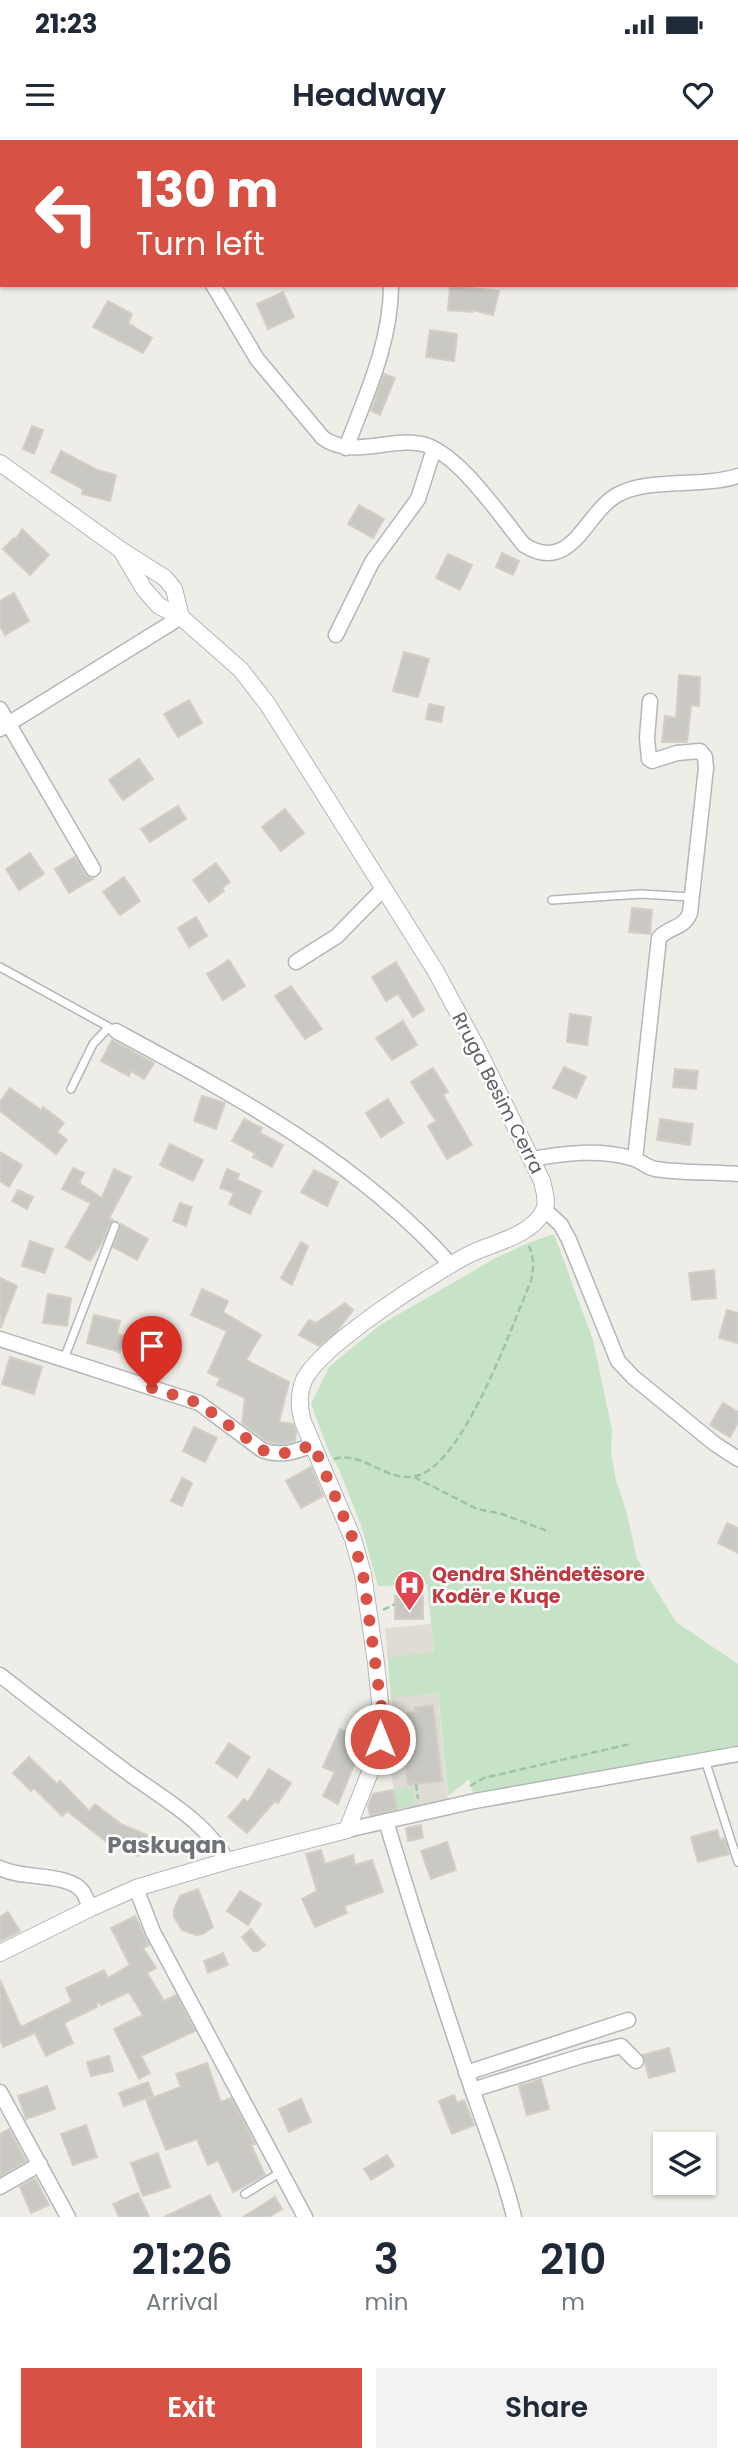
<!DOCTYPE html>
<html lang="en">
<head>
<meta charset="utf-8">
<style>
  :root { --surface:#fff; --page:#f2f2f3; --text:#1f2937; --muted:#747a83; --accent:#d75244 }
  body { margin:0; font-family:Poppins,sans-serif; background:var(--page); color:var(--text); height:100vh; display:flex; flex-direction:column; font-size:26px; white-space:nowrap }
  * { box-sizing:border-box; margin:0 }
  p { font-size:23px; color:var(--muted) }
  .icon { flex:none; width:38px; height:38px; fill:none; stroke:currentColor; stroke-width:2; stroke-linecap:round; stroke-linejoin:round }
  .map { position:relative; height:2077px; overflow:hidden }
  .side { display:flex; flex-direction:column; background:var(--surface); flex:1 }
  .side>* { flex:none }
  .top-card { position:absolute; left:0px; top:0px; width:738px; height:147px; box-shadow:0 2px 5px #0004; background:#d75244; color:#fff; overflow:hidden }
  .buttons { position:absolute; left:653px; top:1992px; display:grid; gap:14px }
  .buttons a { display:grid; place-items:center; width:63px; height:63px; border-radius:0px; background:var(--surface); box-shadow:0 2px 5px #0004; font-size:35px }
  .pin { position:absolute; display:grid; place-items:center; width:60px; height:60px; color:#fff; margin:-72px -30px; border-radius:50% 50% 50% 0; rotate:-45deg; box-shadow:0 0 7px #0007 }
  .pin .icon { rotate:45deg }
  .me { position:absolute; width:77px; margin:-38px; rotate:0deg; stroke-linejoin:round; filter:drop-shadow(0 0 5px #0008) }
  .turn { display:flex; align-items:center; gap:24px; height:147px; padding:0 21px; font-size:32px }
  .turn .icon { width:91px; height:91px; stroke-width:2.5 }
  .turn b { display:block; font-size:49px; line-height:60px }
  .eta { display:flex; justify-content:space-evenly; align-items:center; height:119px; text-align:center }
  .eta b { font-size:42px; font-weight:600; line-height:49px }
  .cta { display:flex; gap:14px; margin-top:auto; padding:14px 21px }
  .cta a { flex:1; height:80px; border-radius:0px; background:var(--accent); color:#fff; font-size:28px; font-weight:600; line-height:80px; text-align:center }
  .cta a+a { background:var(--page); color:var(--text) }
  .status { display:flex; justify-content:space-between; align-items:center; height:49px; padding:0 35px; background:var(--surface); direction:ltr }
  .status svg { height:19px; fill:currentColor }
  header { display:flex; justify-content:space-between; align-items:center; height:91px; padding:0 21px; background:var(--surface); font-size:32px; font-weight:600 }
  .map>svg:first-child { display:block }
</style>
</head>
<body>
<div class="status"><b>21:23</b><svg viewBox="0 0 49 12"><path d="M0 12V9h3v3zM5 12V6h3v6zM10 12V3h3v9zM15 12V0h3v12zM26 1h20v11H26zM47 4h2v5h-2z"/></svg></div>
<header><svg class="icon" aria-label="menu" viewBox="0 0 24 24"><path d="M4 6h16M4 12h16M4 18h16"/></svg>Headway<svg class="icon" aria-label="heart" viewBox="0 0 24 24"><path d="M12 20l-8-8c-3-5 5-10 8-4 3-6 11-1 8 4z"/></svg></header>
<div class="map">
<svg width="738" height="2077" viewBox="0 0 738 2077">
  <rect width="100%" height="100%" fill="#efede7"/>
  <path fill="#dedcd5" d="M 431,1484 L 448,1662 L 397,1669 L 388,1614 L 393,1577 L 385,1488 Z"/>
  <g fill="#c6e3c7">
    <path d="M 554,1094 L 593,1200 L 612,1290 L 611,1312 L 616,1341 L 626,1370 L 637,1419 L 676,1482 L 738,1524 L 738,1614 L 475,1661 L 469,1639 L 448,1656 L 438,1553 L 391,1558 L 388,1518 L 434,1512 L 427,1444 L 378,1446 L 362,1388 L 339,1329 L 329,1312 L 311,1264 L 329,1227 L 380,1185 L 496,1118 L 528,1103 Z"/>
    <path d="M 413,1647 L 415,1666 L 397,1669 L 393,1650 Z"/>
  </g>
  <g fill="#cac8c3" stroke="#d3cfc6" stroke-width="2">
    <path d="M 450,146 L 499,151 L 493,175 L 472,170 L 472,172 L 448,170 Z"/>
    <path d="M 283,152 L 294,177 L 268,189 L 257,164 Z"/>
    <path d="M 108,161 L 132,174 L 128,183 L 152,198 L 143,213 L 93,187 Z"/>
    <path d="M 430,190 L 457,194 L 454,221 L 426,217 Z"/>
    <path d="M 384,234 L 395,238 L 380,275 L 371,271 Z"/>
    <path d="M 32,286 L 43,290 L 34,314 L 23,309 Z"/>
    <path d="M 61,311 L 97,330 L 116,335 L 110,361 L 82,354 L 83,349 L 51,332 Z"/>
    <path d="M 359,365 L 384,379 L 373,398 L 348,384 Z"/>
    <path d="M 22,389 L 49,415 L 30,435 L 3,409 L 14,398 L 16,399 Z"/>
    <path d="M 502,413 L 519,421 L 513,435 L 496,427 Z"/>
    <path d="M 448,414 L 472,425 L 460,450 L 436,438 Z"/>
    <path d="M 14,453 L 29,481 L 5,495 L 0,486 L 0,461 Z"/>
    <path d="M 404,512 L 429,519 L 418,557 L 393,551 Z"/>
    <path d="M 679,535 L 700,537 L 699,566 L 691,565 L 687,602 L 662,602 L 665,576 L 676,578 Z"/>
    <path d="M 189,560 L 202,583 L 178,597 L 164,574 Z"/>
    <path d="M 429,564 L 444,567 L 441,582 L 426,579 Z"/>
    <path d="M 139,619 L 153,639 L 123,660 L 109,640 Z"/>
    <path d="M 178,666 L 186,679 L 150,702 L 141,689 Z"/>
    <path d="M 285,669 L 304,693 L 281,711 L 262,687 Z"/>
    <path d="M 30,713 L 44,734 L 19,750 L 6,729 Z"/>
    <path d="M 75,717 L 85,734 L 93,739 L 69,753 L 55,729 Z"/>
    <path d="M 216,723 L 230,742 L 222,748 L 224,751 L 209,762 L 193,740 Z"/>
    <path d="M 124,737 L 140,761 L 120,775 L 103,752 Z"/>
    <path d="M 632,768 L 652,770 L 650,794 L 629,792 Z"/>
    <path d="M 196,777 L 207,796 L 189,807 L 178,788 Z"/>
    <path d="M 229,820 L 245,846 L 223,860 L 207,834 Z"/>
    <path d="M 396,822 L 424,870 L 413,877 L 398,854 L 386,861 L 372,837 Z"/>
    <path d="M 291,846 L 322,889 L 305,899 L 275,856 Z"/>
    <path d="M 570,874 L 591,877 L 587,905 L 567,902 Z"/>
    <path d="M 403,881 L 417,905 L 392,920 L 376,898 Z"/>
    <path d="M 112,900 L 154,923 L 144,939 L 131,931 L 129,936 L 101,921 Z"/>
    <path d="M 564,927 L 586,937 L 576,958 L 553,948 Z"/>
    <path d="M 433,928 L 448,952 L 443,955 L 472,1005 L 447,1019 L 428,986 L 436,981 L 411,942 Z"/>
    <path d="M 675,929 L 698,931 L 696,949 L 673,947 Z"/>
    <path d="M 10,948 L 41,970 L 43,967 L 64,983 L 57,992 L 67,1000 L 56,1014 L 0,971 L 0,962 Z"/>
    <path d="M 202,956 L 225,963 L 216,989 L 194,981 Z"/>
    <path d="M 388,959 L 403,983 L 381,997 L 366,973 Z"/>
    <path d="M 244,979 L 262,988 L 260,993 L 283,1005 L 272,1027 L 253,1017 L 255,1013 L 232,1001 Z"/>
    <path d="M 660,979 L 693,984 L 690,1005 L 657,1000 Z"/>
    <path d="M 170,1004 L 203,1020 L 193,1041 L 160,1025 Z"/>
    <path d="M 0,1012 L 22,1025 L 9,1047 L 0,1041 Z"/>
    <path d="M 73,1028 L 84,1033 L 79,1043 L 102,1058 L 114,1029 L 131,1037 L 109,1078 L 113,1080 L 110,1083 L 102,1102 L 90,1121 L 66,1107 L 91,1063 L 62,1049 Z"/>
    <path d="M 227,1029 L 239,1034 L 237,1040 L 261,1051 L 250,1074 L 229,1064 L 234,1053 L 220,1048 Z"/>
    <path d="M 314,1030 L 338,1042 L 327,1066 L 301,1052 Z"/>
    <path d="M 18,1050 L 33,1057 L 27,1069 L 12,1061 Z"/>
    <path d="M 180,1063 L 192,1067 L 186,1086 L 173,1081 Z"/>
    <path d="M 121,1084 L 148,1099 L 137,1120 L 113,1107 Z"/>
    <path d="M 30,1101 L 53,1109 L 45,1133 L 22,1126 Z"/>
    <path d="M 301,1102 L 308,1106 L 292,1145 L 281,1138 Z"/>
    <path d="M 714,1130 L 716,1158 L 692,1160 L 689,1133 Z"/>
    <path d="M 0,1138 L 17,1146 L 1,1187 L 0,1187 Z"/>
    <path d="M 202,1149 L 228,1161 L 223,1172 L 261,1195 L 246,1220 L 289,1242 L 279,1282 L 293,1284 L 296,1292 L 295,1301 L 281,1304 L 266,1301 L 242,1283 L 245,1258 L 217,1245 L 220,1238 L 208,1233 L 227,1191 L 191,1175 Z"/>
    <path d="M 48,1154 L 71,1158 L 67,1186 L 43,1183 Z"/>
    <path d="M 345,1163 L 353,1170 L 337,1191 L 319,1206 L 299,1195 L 309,1180 L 316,1183 Z"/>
    <path d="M 727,1170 L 738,1173 L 738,1203 L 719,1198 Z"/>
    <path d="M 94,1175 L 120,1181 L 117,1194 L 124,1196 L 120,1212 L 87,1203 Z"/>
    <path d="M 10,1217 L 42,1227 L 34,1254 L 2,1244 Z"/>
    <path d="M 723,1263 L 738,1272 L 738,1283 L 730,1297 L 710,1285 Z"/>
    <path d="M 194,1287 L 217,1298 L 205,1322 L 183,1311 Z"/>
    <path d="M 311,1327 L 323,1356 L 301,1368 L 286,1341 Z"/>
    <path d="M 182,1338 L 192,1343 L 182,1366 L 171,1361 Z"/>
    <path d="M 727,1383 L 738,1388 L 738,1413 L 718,1403 Z"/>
    <rect x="395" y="1456" width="28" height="23"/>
    <path d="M 433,1565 L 442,1641 L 408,1645 L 400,1574 L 416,1572 L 415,1567 Z"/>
    <path d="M 340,1589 L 364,1600 L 338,1664 L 323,1656 L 335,1632 L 323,1627 Z"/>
    <path d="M 229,1603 L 250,1617 L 237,1637 L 216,1623 Z"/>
    <path d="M 29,1617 L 57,1644 L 60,1641 L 89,1671 L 95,1664 L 121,1684 L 147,1695 L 138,1716 L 109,1704 L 67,1671 L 62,1676 L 34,1648 L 31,1651 L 13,1633 Z"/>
    <path d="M 269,1629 L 291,1643 L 278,1663 L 275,1661 L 247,1693 L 228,1677 L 244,1659 L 248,1662 Z"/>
    <path d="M 393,1650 L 397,1669 L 370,1675 L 368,1666 L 373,1654 Z"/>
    <path d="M 421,1685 L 423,1698 L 408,1701 L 406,1688 Z"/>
    <path d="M 717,1690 L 720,1700 L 724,1698 L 729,1714 L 698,1722 L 691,1697 Z"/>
    <path d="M 447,1702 L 456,1730 L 431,1739 L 421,1711 Z"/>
    <path d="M 321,1710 L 325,1724 L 353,1715 L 355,1725 L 372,1720 L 383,1752 L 344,1766 L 347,1773 L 315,1787 L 302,1759 L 317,1751 L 306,1714 Z"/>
    <path d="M 198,1749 L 213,1787 L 203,1794 L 196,1795 L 182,1790 L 174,1777 L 174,1770 L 180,1756 Z"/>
    <path d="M 240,1751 L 261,1764 L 248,1785 L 227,1771 Z"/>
    <path d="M 8,1772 L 20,1791 L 0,1801 L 0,1777 Z"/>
    <path d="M 135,1776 L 149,1805 L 143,1808 L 156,1828 L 147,1833 L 164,1861 L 176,1855 L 195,1891 L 141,1916 L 150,1933 L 139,1939 L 114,1889 L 143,1875 L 129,1852 L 101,1865 L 100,1862 L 96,1864 L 97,1867 L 64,1883 L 73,1903 L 46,1916 L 35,1893 L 3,1907 L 0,1899 L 0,1840 L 21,1887 L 72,1862 L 66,1848 L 104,1830 L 108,1838 L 130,1825 L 111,1788 Z"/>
    <path d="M 251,1789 L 265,1805 L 258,1811 L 253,1811 L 242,1797 Z"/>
    <path d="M 223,1813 L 228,1825 L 208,1833 L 204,1821 Z"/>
    <path d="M 669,1908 L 675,1931 L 649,1938 L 643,1915 Z"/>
    <path d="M 109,1916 L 113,1931 L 91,1936 L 87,1922 Z"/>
    <path d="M 207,1923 L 221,1962 L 231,1958 L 255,2004 L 251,2005 L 265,2035 L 233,2052 L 218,2020 L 208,2025 L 197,1999 L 166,2010 L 146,1960 L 181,1947 L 176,1934 Z"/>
    <path d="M 541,1939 L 549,1969 L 527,1975 L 519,1946 Z"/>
    <path d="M 148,1942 L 153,1956 L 124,1966 L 119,1953 Z"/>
    <path d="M 47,1946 L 55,1969 L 26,1979 L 18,1956 Z"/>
    <path d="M 454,1955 L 457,1963 L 464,1960 L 474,1985 L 452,1994 L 439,1961 Z"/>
    <path d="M 301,1959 L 311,1982 L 289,1992 L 279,1969 Z"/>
    <path d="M 86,1985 L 97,2017 L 73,2025 L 61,1994 Z"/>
    <path d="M 9,1989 L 26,2021 L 0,2036 L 0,1994 Z"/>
    <path d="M 158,2013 L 170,2047 L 143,2056 L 131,2023 Z"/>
    <path d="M 387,2015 L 394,2026 L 371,2040 L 364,2029 Z"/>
    <path d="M 35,2038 L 49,2065 L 31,2073 L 20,2047 Z"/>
    <path d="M 138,2053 L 149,2077 L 119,2077 L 113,2064 Z"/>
    <path d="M 210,2055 L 221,2077 L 164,2077 Z"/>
    <path d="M 275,2057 L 282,2069 L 269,2077 L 243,2077 Z"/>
  </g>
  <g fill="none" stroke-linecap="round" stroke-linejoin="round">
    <defs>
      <g id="service">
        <path d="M 552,760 L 641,754 L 691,757"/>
        <path d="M 0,827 L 116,891"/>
        <path d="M 71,949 L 93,904 L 107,889 L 113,890"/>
        <path d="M 64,1219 L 115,1086"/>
        <path d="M 705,1620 L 738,1722"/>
        <path d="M 245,2054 L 281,2032"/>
      </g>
      <g id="minor">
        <path d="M 222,2 L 223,0"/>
        <path d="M 389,2 L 389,0"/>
        <path d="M 0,4 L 2,5"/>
        <path d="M 213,145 L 257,219 L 323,298 C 353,319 389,297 422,304 C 458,312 501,377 524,405 C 572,435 585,373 617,355 C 648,337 701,348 738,336"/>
        <path d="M 346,308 C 366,255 391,203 391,145"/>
        <path d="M 336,495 L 372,422 L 418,359 L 434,309"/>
        <path d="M 0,569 L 93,729"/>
        <path d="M 0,589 L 181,477"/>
        <path d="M 296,822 L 337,796 L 384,748"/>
        <path d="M 116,891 C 236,956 358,1021 450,1124"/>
        <path d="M 532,1019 C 564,1013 599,1009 631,1018 C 640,1020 646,1027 655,1029 C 682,1033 711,1032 738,1034"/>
        <path d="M 635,1019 L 659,798 C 669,786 684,789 690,773 L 706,628 L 705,617 L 700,611 L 677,613 L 652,621 L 649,619 L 647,598 L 650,561"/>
        <path d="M 545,1070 L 561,1085 L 569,1100 L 618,1221 L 633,1237 L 715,1304 L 738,1319"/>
        <path d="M 0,1199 L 199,1263 L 262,1310 C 280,1317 295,1312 313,1305"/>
        <path d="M 0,1535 C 42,1568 85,1601 128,1633 C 162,1658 207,1682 227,1721"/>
        <path d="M 386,1681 C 412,1768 440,1854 469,1940 C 484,1986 503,2030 514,2077"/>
        <path d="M 347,1690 L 475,1661 L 738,1614"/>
        <path d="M 0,1728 C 22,1740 69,1732 83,1752 C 86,1757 88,1763 91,1768"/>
        <path d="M 136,1748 L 153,1792 L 305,2077"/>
        <path d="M 466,1933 L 628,1880"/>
        <path d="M 472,1950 L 582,1916 L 621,1906 L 636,1921"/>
        <path d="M 0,1952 L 68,2077"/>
        <path d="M 0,2047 L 40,2024"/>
      </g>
      <g id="tertiary">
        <path d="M 0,323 L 121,410 L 165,438 L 174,449 L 181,477"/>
        <path d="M 0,1813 L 91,1768 L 136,1748 L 227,1721 L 347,1690 L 376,1617 L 380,1599 L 381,1572 L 376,1523 L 363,1434 L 353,1399 L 303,1282 C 299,1267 298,1255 304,1240 C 321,1205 433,1133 470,1114 C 493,1103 530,1096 543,1072 C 549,1063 544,1051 542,1041 L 478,910 L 435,830 L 268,565 L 241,530 L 181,477 L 159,466 L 144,449 L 121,410"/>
      </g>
    </defs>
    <use href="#service" stroke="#b4b6ba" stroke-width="10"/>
    <use href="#minor" stroke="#b4b6ba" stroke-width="17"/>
    <use href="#tertiary" stroke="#b4b6ba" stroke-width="18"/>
    <g stroke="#9fc2a9" stroke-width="2.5" stroke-dasharray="7 3.5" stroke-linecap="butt">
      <path d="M 334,1319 C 363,1310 386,1343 416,1336 C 464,1325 512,1185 531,1141 C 534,1128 534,1118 529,1106"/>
      <path d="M 414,1337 L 477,1369 L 502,1374 L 550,1392"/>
      <path d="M 383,1470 L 395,1464"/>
      <path d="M 394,1614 L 404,1612"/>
      <path d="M 416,1644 L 418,1659"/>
      <path d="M 470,1646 L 484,1638 L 630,1604"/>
    </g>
    <use href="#service" stroke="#fff" stroke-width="7"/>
    <use href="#minor" stroke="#fff" stroke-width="14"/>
    <use href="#tertiary" stroke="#fff" stroke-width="16"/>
  </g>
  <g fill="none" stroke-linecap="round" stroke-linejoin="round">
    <path stroke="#d75244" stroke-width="12" stroke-dasharray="0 21.6" d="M 152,1248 L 199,1263 L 262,1310 C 280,1317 295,1312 313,1304 L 353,1399 L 363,1434 L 382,1572 L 380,1599"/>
  </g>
  <defs>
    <symbol id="hospital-pin" viewBox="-11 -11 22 30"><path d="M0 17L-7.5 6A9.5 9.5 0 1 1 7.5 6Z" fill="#e0444e" stroke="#fff"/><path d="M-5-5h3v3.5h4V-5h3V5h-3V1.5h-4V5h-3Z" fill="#fff"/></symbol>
  </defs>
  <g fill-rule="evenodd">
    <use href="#hospital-pin" x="392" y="1428" width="35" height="47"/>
  </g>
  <g text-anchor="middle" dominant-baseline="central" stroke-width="5" stroke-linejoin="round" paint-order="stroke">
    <g font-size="19" fill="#5e6165" stroke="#fff">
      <text transform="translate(498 953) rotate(63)">Rruga Besim Cerra</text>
    </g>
    <g font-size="19" font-weight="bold" fill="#be3a42" stroke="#fff" text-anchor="start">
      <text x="432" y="1434">Qendra Shëndetësore<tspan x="432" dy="22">Kodër e Kuqe</tspan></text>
    </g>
    <g font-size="23" font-weight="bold" fill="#6f7377" stroke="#fff">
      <text x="167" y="1705">Paskuqan</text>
    </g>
  </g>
</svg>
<div class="buttons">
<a><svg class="icon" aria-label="layers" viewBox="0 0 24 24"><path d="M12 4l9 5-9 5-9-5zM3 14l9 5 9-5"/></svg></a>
</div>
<div class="pin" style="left:152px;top:1248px;background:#d93025"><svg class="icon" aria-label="arrive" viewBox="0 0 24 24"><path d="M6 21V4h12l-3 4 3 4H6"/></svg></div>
<svg class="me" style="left:380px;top:1599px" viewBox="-20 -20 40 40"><circle r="17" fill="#d75244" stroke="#fff" stroke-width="3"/><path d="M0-11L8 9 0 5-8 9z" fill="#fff"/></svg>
<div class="top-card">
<div class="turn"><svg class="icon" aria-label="left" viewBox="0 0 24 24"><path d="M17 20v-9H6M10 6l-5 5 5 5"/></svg><div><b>130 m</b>Turn left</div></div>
</div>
</div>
<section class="side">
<div class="eta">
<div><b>21:26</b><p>Arrival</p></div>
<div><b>3</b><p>min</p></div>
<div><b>210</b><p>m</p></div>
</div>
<div class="cta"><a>Exit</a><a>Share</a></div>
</section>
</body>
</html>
